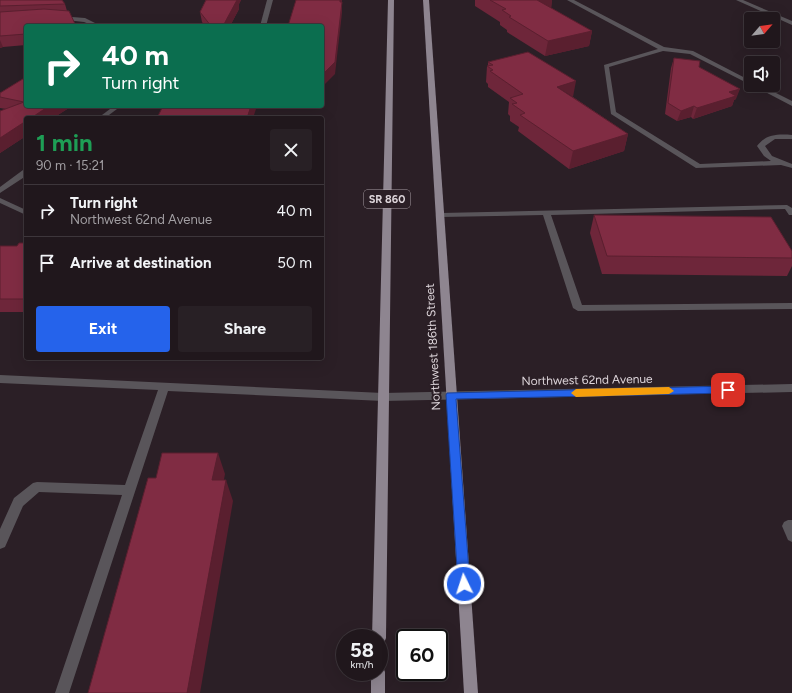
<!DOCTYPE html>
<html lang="en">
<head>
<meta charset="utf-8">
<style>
  :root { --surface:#20171c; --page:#282025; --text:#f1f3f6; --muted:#a29fa3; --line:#3d363b; --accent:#2563eb }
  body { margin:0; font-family:Figtree,sans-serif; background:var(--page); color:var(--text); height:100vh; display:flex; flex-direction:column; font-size:15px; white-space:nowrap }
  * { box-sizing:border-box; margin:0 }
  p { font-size:13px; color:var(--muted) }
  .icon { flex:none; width:22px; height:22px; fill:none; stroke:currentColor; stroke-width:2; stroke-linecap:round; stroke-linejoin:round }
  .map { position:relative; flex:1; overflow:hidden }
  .panel { position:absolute; left:24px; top:116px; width:300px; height:244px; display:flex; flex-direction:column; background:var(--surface); border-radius:4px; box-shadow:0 4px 16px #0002,0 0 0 1px var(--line) }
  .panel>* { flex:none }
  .banner { position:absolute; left:24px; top:24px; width:300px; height:84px; border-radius:4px; box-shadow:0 4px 16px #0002,0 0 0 1px var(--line); background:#0b6e4f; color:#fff; overflow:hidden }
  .needle { width:26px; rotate:62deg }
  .tools { position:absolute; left:744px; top:12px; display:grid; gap:8px }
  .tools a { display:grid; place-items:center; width:36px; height:36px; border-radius:4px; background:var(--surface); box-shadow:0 4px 16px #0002,0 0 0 1px var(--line); font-size:20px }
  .speed { position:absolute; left:336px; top:629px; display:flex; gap:8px; font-size:20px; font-weight:700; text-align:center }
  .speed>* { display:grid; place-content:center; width:52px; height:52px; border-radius:50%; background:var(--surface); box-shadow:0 4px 16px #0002,0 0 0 1px var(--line); line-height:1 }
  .speed small { font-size:10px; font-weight:400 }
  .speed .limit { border:2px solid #111; border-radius:6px; background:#fff; color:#111 }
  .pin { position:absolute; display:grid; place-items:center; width:34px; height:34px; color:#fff; margin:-17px; border-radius:8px; box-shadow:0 2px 6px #0006 }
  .me { position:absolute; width:44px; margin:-22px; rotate:356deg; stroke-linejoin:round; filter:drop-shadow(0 0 3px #0008) }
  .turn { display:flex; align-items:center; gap:14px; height:84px; padding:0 12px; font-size:18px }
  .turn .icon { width:52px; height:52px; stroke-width:2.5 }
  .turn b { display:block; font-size:28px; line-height:34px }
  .round { display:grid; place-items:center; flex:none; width:42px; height:42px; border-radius:4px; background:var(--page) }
  .head { display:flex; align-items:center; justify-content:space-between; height:68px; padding:0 12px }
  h1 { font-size:24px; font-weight:700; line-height:30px; color:#1e9e55 }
  .primary-button { display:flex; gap:8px; margin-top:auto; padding:8px 12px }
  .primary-button a { flex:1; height:46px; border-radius:4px; background:var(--accent); color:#fff; font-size:16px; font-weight:700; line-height:46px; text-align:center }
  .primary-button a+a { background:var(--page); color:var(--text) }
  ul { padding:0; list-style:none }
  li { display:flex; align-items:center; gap:12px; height:52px; padding:0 12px; border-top:1px solid var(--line) }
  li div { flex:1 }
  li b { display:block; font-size:15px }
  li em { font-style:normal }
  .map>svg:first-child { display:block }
</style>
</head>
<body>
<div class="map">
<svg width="792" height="693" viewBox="0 0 792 693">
  <rect width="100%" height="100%" fill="#2b1f26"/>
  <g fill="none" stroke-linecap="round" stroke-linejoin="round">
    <g fill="#59555a" fill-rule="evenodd">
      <path d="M 267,0 L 273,0 L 266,26 L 260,26 Z"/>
      <path d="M 567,0 L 574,0 L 664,47 L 693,51 L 751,81 L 751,85 L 749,84 L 690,54 L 663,51 L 609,67 L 616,112 L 700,164 L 771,161 L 764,156 L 757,146 C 766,134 778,134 792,135 L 792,139 L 775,139 L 765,146 L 772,156 L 792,164 L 792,168 L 781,165 L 696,168 L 611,114 L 604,65 L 658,49 Z"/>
      <path d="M 736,0 L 743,0 L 792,21 L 792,25 Z"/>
      <path d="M 59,16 L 85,18 L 101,26 L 94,26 L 84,22 L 57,19 L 57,17 Z"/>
      <path d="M 752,85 L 760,85 L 792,101 L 792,106 Z"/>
      <path d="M 114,106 L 121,106 L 105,118 L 98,118 Z"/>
      <path d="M 23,170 L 26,170 L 26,176 L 0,193 L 0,187 Z"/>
      <path d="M 0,198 L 26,210 L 26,215 L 0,203 Z"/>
      <path d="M 787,205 L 792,208 L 792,215 L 789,215 L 785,209 L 551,215 L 582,305 L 792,303 L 792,309 L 578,311 L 573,308 L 543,215 L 441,217 L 437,215 L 441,213 Z"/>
      <path d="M 0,375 L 383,393 L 792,384 L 792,392 L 383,401 L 168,391 L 69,693 L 55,693 L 122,495 L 39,492 L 23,506 L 5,547 L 0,549 L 0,529 L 14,498 L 33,483 L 37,482 L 125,485 L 158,390 L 0,383 Z"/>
      <path d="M 788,520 L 792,520 L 792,542 L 788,540 L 782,526 L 784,522 Z"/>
    </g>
    <g fill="#8e8590" fill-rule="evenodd">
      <path d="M 388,0 L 394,0 L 386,638 L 384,643 L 379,645 L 379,638 L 372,638 Z"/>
      <path d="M 423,0 L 429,0 L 478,693 L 464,693 Z"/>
      <path d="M 379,665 L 383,667 L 385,672 L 385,693 L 371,693 L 371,672 L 379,672 Z"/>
    </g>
  </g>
  <g fill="#6e263a">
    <path d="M 0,0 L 65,4 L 67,11 L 26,26 L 26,45 L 3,47 L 0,48 Z"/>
    <path d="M 206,0 L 241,0 L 239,4 L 239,9 L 230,26 L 205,26 L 202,22 L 200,12 Z"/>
    <path d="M 475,0 L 552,0 L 551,8 L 592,31 L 589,46 L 545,56 L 507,32 L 507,30 L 500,25 L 500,22 L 475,6 Z"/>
    <path d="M 674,58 L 699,67 L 736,99 L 734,100 L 732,106 L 693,119 L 691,117 L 677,121 L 665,114 L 671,68 Z"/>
    <path d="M 488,62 L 573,97 L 628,134 L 624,151 L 569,169 L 518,131 L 519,127 L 510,121 L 510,116 L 508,114 L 509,102 L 488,87 L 488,84 L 486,82 L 487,66 L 488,66 Z"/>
    <path d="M 26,77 L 26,106 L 72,106 L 53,118 L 26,118 L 26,136 L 0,153 L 0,111 L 6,109 L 0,108 L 0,93 Z"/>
    <path d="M 594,215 L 792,251 L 792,266 L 787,276 L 602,274 L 590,233 Z"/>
    <path d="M 26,243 L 26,312 L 0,312 L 0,246 L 17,246 Z"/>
  </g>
  <g fill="#5a1f2f">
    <path d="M 235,0 L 241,0 L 239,4 L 239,9 L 230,26 L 223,26 Z"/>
    <path d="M 340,0 L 342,0 L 342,13 L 335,74 L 322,87 L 322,75 Z"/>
    <path d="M 536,0 L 552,0 L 551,10 Z"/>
    <path d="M 592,31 L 589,46 L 545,56 L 548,41 Z"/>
    <path d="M 0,40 L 3,47 L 0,48 Z"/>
    <path d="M 576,81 L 573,97 L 557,87 Z"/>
    <path d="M 740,89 L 736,99 L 734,100 L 732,106 L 693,119 L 697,108 L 729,92 Z"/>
    <path d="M 49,106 L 72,106 L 53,118 L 31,118 Z"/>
    <path d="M 251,106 L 257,106 L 253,118 L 247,118 Z"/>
    <path d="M 694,106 L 691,117 L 677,121 L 681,111 Z"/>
    <path d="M 26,121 L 26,136 L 0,153 L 0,138 Z"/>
    <path d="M 628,134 L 624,151 L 569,169 L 573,151 Z"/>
    <path d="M 218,453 L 225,474 L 220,501 L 212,480 Z"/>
    <path d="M 226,480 L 233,501 L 200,693 L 187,693 Z"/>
  </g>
  <g fill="#802c43" stroke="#5a1f2f">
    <path d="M 0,0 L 62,0 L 65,4 L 0,6 Z"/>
    <path d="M 206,0 L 237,0 L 223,26 L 211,26 L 200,12 Z"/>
    <path d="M 296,0 L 340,0 L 340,2 L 342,2 L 335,62 L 322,75 L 322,26 L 288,26 Z"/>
    <path d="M 490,0 L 537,0 L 592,31 L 548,41 L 509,17 L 511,16 L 502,10 L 506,9 Z"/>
    <path d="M 44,9 L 69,11 L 76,26 L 26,26 L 26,34 L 0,36 L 0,12 Z"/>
    <path d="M 528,52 L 576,81 L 557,87 L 628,134 L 573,151 L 520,115 L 525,113 L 512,104 L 517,103 L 510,98 L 523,94 L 490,71 L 493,70 L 487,66 L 493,65 L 488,62 Z"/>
    <path d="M 674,58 L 700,61 L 699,67 L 740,89 L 729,92 L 736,96 L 697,108 L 694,106 L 681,111 L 668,103 Z"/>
    <path d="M 26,77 L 26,106 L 49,106 L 31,118 L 26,118 L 26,121 L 0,138 L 0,111 L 24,102 L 0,97 L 0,93 Z"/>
    <path d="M 163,106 L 251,106 L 247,118 L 157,118 Z"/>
    <path d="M 594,215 L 771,217 L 792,251 L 792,258 L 607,256 Z"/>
    <path d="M 19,243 L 26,243 L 26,299 L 0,299 L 0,246 L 17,246 Z"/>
    <path d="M 162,453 L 218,453 L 212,480 L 226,480 L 187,693 L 88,693 L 148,478 L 156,478 Z"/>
  </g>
  <path fill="#2563eb" stroke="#184099" d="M 728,386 L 733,390 L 728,393 L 456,399 L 470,584 L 468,588 L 464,590 L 459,588 L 458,584 L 446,395 L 447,393 Z"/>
  <path fill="#f59e0b" d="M 669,387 L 674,391 L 669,394 L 576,397 L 571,393 L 576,389 Z"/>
  <g text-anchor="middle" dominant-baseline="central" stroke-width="4" stroke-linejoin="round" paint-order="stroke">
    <rect fill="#2b1f26" stroke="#a89ea4" stroke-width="1" x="364" y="190" width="46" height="18" rx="3"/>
    <g font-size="11" font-weight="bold" fill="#ddd5da">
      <text x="387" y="199">SR 860</text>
    </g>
    <g font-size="12" fill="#ddd5da" stroke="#2b1f26">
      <text transform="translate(433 347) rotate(-93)">Northwest 186th Street</text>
      <text transform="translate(587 380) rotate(-1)">Northwest 62nd Avenue</text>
    </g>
  </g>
</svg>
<div class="tools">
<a><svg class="needle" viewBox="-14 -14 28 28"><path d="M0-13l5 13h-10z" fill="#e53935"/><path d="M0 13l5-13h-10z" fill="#a29fa3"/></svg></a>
<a><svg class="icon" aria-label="sound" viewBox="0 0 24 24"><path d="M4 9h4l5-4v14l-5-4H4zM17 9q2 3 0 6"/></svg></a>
</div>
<div class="speed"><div>58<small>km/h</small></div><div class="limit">60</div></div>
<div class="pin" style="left:728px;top:390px;background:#d93025"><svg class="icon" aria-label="arrive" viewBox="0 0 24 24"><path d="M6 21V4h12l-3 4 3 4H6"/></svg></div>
<svg class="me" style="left:464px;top:584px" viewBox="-20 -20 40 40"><circle r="17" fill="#2563eb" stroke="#fff" stroke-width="3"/><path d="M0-11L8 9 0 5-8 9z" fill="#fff"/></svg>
<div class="banner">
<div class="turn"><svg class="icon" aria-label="right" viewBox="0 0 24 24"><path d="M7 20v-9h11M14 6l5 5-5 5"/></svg><div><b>40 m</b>Turn right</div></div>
</div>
<section class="panel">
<div class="head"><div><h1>1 min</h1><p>90 m · 15:21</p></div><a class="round"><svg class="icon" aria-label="close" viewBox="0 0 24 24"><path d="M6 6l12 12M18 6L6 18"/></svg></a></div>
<ul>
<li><svg class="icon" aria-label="right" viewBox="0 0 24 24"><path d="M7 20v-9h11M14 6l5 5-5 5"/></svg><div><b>Turn right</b><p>Northwest 62nd Avenue</p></div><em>40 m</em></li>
<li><svg class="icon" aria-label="arrive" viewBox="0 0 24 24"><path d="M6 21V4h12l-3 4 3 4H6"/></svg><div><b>Arrive at destination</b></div><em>50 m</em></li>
</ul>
<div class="primary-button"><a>Exit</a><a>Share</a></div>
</section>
</div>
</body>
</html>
